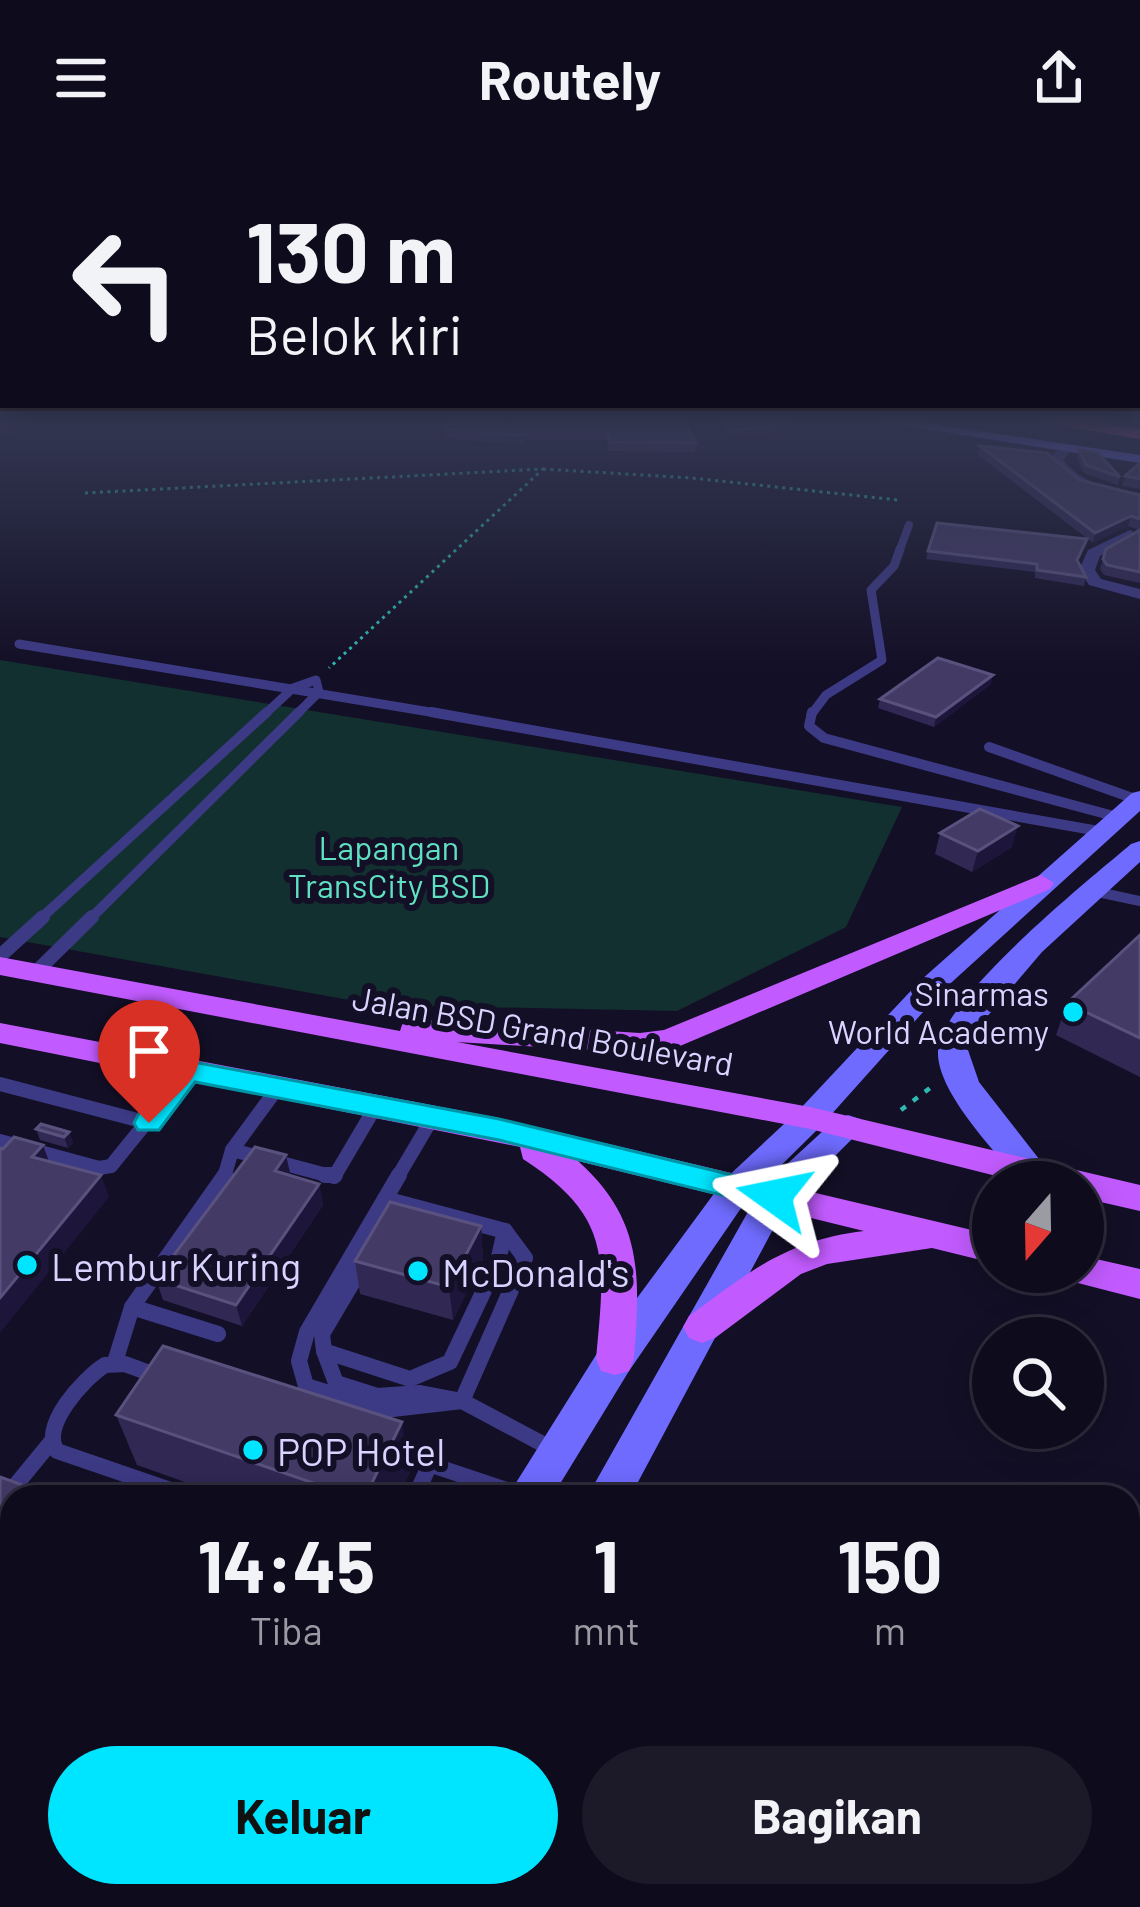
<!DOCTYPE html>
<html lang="id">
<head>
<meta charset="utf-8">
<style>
  :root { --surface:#0e0b1c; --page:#1c1929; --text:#f1f3f6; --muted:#9b9ba3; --line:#2e2b3b; --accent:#00e5ff }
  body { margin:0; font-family:Barlow,sans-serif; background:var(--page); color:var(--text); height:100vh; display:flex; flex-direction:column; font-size:45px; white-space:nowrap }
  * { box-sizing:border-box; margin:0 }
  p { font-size:39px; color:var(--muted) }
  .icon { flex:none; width:66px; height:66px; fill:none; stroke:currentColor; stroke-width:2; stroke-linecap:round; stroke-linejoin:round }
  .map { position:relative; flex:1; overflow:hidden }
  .panel { position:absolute; left:0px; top:1329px; width:1140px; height:423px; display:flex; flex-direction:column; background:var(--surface); border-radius:36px 36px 0 0; box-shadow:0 6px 30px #0003,0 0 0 3px var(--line) }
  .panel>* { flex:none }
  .banner { position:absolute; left:0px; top:0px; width:1140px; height:252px; box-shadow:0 6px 30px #0003,0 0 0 3px var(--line); background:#0e0b1c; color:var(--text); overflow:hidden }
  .needle { width:78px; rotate:200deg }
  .fabs { position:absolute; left:972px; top:1005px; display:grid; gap:24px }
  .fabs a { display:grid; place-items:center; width:132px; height:132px; border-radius:50%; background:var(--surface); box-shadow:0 6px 30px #0003,0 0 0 3px var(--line); font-size:60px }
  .pin { position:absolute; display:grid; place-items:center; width:102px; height:102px; color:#fff; margin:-123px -51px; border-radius:50% 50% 50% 0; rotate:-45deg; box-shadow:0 0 12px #0007 }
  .pin .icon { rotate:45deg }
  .me { position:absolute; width:132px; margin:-66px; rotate:282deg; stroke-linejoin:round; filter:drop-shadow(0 0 9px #0008) }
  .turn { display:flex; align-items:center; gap:42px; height:252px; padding:0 48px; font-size:54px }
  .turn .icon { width:156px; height:156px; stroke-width:2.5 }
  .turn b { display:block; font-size:84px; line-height:102px }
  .eta { display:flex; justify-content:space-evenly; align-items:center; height:204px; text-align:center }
  .eta b { font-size:72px; font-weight:700; line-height:84px }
  .cta { display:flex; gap:24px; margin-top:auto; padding:24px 48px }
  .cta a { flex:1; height:138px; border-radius:72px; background:var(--accent); color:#111; font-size:48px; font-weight:700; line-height:138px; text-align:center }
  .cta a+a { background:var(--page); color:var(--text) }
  header { display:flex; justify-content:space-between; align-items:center; height:156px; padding:0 48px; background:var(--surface); font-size:54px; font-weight:700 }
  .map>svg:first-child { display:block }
</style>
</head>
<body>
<header><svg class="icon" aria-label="menu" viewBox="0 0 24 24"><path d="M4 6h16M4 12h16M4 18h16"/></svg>Routely<svg class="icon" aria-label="share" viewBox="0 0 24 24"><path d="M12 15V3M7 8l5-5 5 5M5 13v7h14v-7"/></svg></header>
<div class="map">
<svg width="1140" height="1751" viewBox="0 0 1140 1751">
  <rect width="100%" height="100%" fill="#130f26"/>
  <path fill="#12302f" d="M 0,504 L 902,651 L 846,771 L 677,855 L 377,849 L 0,781 Z"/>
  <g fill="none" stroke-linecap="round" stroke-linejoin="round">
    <g stroke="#2fb8b0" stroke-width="3" stroke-dasharray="3 4.5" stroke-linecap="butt">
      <path d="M 543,313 L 692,322 L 898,344"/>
      <path d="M 85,337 L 543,313 L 329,512"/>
    </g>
    <path stroke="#2fb8b0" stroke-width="4.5" stroke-dasharray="6 9" stroke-linecap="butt" d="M 901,954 L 930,932"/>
    <path stroke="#3d3a85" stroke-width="8" d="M 899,396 L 909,369"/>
    <g stroke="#3d3a85" stroke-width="9">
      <path d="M 19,488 L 448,559"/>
      <path d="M 264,559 L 293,532 L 316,524 L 319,536"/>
      <path d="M 296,559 L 319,536"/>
      <path d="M 811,559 L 826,539 L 882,504 L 871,434 L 894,410 L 900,393"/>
    </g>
    <g stroke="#3d3a85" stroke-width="10">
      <path d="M 431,556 L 1104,676"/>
      <path d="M 812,556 L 809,570 L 824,582 L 1121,662"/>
      <path d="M 989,591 L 1138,644"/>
      <path d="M 1093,735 L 1140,745"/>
      <path d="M 39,764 L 267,556"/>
      <path d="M 89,764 L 299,556"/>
    </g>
    <g stroke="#3d3a85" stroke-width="14">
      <path d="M 0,800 L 43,761"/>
      <path d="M 36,816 L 92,761"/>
      <path d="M 0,928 L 149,967"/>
      <path d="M 279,930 L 232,994 L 334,1021 L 376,950"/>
      <path d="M 0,985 L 99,1012 L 111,1010 L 188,915"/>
      <path d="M 224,1022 L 232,994"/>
      <path d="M 397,1022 L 433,961"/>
    </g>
    <g stroke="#3d3a85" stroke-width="16">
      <path d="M 325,1019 L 335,1019"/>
      <path d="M 399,1019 L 307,1176 L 299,1205 L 306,1230 L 384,1254 L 462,1245"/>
      <path d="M 385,1043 L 505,1075 L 525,1102 L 462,1245"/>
      <path d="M 364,1107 L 322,1178 L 324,1195 L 410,1223 L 450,1206 L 498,1105 L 505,1075"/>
      <path d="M 218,1178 L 132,1151 L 225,1019"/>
      <path d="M 324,1195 L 336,1227 L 377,1240 L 420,1237 L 462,1245 L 554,1294"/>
      <path d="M 115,1206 L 132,1151"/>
      <path d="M 160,1221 L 125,1208 L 105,1209 C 83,1223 40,1270 57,1295 L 191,1341"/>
      <path d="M 393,1296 L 527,1341"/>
      <path d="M 10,1336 L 51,1286"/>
      <path d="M 415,1341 L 430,1308"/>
    </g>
    <path stroke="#3d3a85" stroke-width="21" d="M 146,1751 L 154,1740"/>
    <g fill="#3d3a85" fill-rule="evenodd">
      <path d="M 1061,290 L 1072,293 L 1063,304 C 1084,329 1109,333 1140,337 L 1140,345 C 1103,341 1073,335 1049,304 Z"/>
      <path d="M 1130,374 L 1137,378 L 1135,381 L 1100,400 L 1095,414 L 1101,423 L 1140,433 L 1140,443 L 1089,429 L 1079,414 L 1088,394 Z"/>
    </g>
    <g fill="#6f6bff" fill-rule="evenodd">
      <path d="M 868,264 L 906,264 L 1140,299 L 1140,307 Z"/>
      <path d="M 1140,635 L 1140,655 L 941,836 L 821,970 L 748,1042 L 629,1215 L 552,1341 L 507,1341 L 601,1191 L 724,1024 L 799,954 L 921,824 L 1132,637 Z"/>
      <path d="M 1140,685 L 1140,706 L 1042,796 L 974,876 L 968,894 L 979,926 L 1050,1017 L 1044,1026 L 1021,1026 C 996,997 936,935 938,895 C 940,843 1090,723 1131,688 Z"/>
      <path d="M 848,959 L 860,963 L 864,971 L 786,1049 L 630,1341 L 587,1341 L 762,1031 L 836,963 Z"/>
      <path d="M 279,1740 L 334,1740 L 329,1751 L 274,1751 Z"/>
      <path d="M 363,1740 L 418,1740 L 413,1751 L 358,1751 Z"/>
    </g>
    <g fill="#c25bff" fill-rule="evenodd">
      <path d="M 1041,719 L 1054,727 L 1050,733 L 680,890 L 640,897 L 457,886 L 810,951 L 1140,1029 L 1140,1055 L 1083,1042 L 1083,1026 L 1020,1026 L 810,973 L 0,819 L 0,801 L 400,875 L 403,866 L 414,863 L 640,877 L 664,874 Z"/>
      <path d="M 0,867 L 499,962 L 993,1079 L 993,1107 L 932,1092 L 827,1108 L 801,1118 L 715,1182 L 702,1187 L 689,1182 L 683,1171 L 689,1160 C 749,1116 787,1084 864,1075 L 578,1005 C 644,1064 640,1121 634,1203 L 629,1215 L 615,1219 L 601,1215 L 596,1203 C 605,1105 613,1061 523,1003 L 520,991 L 0,887 Z"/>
      <path d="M 1083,1100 L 1140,1113 L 1140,1143 L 1070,1125 L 1065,1116 L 1083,1116 Z"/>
    </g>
    <path fill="#ff4fa3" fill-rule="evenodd" d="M 1028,264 L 1076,264 L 1140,273 L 1140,283 Z"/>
  </g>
  <g fill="#312854">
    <path d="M 682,264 L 696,287 L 695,296 L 608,295 L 608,284 L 525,284 L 524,289 L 445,282 L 445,273 Z"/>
    <path d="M 712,264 L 790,264 L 793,276 L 733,281 Z"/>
    <path d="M 980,290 L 1079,324 L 1140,339 L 1140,427 L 1104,419 L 1100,413 L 1106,393 L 1139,374 L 1128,370 L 1093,387 L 978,299 Z"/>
    <path d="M 1079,294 L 1120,321 L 1118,329 L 1084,317 L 1077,302 Z"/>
    <path d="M 1140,307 L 1140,333 L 1122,330 L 1125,320 Z"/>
    <path d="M 1087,383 L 1078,405 L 1086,421 L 1084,430 L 1035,422 L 1035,416 L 926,403 L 928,395 Z"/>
    <path d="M 991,528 L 934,571 L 878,552 L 880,543 Z"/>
    <path d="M 940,677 L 1012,691 L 972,716 L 935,698 Z"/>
    <path d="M 1140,779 L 1140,921 L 1056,879 L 1067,847 Z"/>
    <path d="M 36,973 L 69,976 L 73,987 L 68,992 L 40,984 Z"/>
    <path d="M 290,1019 L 319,1028 L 323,1049 L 242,1170 L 163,1144 L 156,1123 Z"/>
    <path d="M 481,1070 L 483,1103 L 453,1164 L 360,1138 L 355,1105 Z"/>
    <path d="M 116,1259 L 410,1316 L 398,1341 L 227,1341 L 137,1309 Z"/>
    <path d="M 0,1321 L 12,1341 L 12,1740 L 129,1740 L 124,1751 L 5,1751 L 0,1749 Z"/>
  </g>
  <g fill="#1d163a">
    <path d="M 794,268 L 793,276 L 733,281 L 733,274 Z"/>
    <path d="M 1131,360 L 1128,370 L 1093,387 L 1095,377 Z"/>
    <path d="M 993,519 L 991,528 L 934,571 L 936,561 Z"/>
    <path d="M 1018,670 L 1012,691 L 972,716 L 978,695 Z"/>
    <path d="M 69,976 L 73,987 L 68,992 L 64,981 Z"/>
    <path d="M 43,989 L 51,1011 L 32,1001 Z"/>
    <path d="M 286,999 L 291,1021 L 275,1015 Z"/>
    <path d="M 101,1019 L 109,1041 L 0,1177 L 0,1142 Z"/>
    <path d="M 319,1028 L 323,1049 L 242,1170 L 236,1149 Z"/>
    <path d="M 481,1070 L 483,1103 L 453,1164 L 449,1131 Z"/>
    <path d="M 402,1266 L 410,1316 L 398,1341 L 365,1341 Z"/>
    <path d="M 54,1740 L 129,1740 L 124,1751 L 63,1751 Z"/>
  </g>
  <g fill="#433a66" stroke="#5a527e" stroke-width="3">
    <path d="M 450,264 L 682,264 L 696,287 L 609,286 L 608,275 L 525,275 L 524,279 L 445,273 Z"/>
    <path d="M 722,264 L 790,264 L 794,268 L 733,274 Z"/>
    <path d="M 980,290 L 1047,297 L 1079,324 L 1140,339 L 1140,363 L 1131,360 L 1095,377 Z"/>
    <path d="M 1079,294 L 1098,297 L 1120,321 L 1086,309 Z"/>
    <path d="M 1140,307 L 1140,323 L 1125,320 Z"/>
    <path d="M 937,367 L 1087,383 L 1077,404 L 1086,421 L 1037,414 L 1037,408 L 928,395 Z"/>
    <path d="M 1140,374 L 1140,416 L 1107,409 L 1103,403 L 1106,393 Z"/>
    <path d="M 938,502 L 993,519 L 936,561 L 880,543 Z"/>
    <path d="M 980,653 L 1018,670 L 978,695 L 940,677 Z"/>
    <path d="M 1140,779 L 1140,882 L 1067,847 Z"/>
    <path d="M 41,968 L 69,976 L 64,981 L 36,973 Z"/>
    <path d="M 14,981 L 43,989 L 32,1001 L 101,1019 L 0,1142 L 0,992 L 3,993 Z"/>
    <path d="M 255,991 L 286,999 L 275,1015 L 319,1028 L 236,1149 L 156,1123 Z"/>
    <path d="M 390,1046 L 481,1070 L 449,1131 L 355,1105 Z"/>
    <path d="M 163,1190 L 402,1266 L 365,1341 L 354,1341 L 116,1259 Z"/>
    <path d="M 0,1321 L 55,1341 L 12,1341 L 12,1712 L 0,1707 Z"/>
  </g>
  <linearGradient id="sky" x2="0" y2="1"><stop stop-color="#0a0815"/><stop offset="0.52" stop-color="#333752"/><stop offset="1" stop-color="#333752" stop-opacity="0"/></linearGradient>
  <rect width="1140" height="510" fill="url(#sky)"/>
  <path fill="#00e5ff" stroke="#0095a6" stroke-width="3" d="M 188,905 L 499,963 L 774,1029 L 785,1032 L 790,1040 L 785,1049 L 774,1052 L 499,984 L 195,926 L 159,974 L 138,974 L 134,967 L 138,959 L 178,908 Z"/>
  <g fill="#00e5ff" stroke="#130f26" stroke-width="4.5">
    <circle cx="1073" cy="856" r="12"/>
    <circle cx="27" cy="1109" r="12"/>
    <circle cx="418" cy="1115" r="12"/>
    <circle cx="253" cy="1294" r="12"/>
  </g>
  <g text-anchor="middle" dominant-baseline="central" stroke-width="12" stroke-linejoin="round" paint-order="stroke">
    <g font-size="33" fill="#5fe0c0" stroke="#130f26">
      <text x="389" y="691">Lapangan<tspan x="389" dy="38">TransCity BSD</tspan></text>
    </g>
    <g font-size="33" fill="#d9d4ff" stroke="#130f26" text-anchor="end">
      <text x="1049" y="837">Sinarmas<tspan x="1049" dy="38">World Academy</tspan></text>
    </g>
    <g font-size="33" fill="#d9d4ff" stroke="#130f26">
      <text transform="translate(543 874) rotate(10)">Jalan BSD Grand Boulevard</text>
    </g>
    <g font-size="39" fill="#d9d4ff" stroke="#130f26" text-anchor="start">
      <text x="51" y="1109">Lembur Kuring</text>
      <text x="442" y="1115">McDonald's</text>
      <text x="277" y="1294">POP Hotel</text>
    </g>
  </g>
</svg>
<div class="fabs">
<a><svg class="needle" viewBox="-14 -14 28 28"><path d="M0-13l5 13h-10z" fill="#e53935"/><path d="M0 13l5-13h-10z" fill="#9b9ba3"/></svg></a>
<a><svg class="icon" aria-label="search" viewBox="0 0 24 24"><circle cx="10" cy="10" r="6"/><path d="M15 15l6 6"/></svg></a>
</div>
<div class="pin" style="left:149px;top:967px;background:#d93025"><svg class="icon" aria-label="arrive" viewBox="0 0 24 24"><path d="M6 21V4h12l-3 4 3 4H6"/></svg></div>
<svg class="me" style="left:774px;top:1040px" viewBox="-20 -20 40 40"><path d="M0-17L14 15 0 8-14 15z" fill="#00e5ff" stroke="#fff" stroke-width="4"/></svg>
<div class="banner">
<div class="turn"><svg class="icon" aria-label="left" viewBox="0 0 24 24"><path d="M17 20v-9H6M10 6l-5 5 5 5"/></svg><div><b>130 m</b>Belok kiri</div></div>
</div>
<section class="panel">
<div class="eta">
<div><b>14:45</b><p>Tiba</p></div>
<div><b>1</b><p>mnt</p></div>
<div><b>150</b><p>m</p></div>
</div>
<div class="cta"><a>Keluar</a><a>Bagikan</a></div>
</section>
</div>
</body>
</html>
